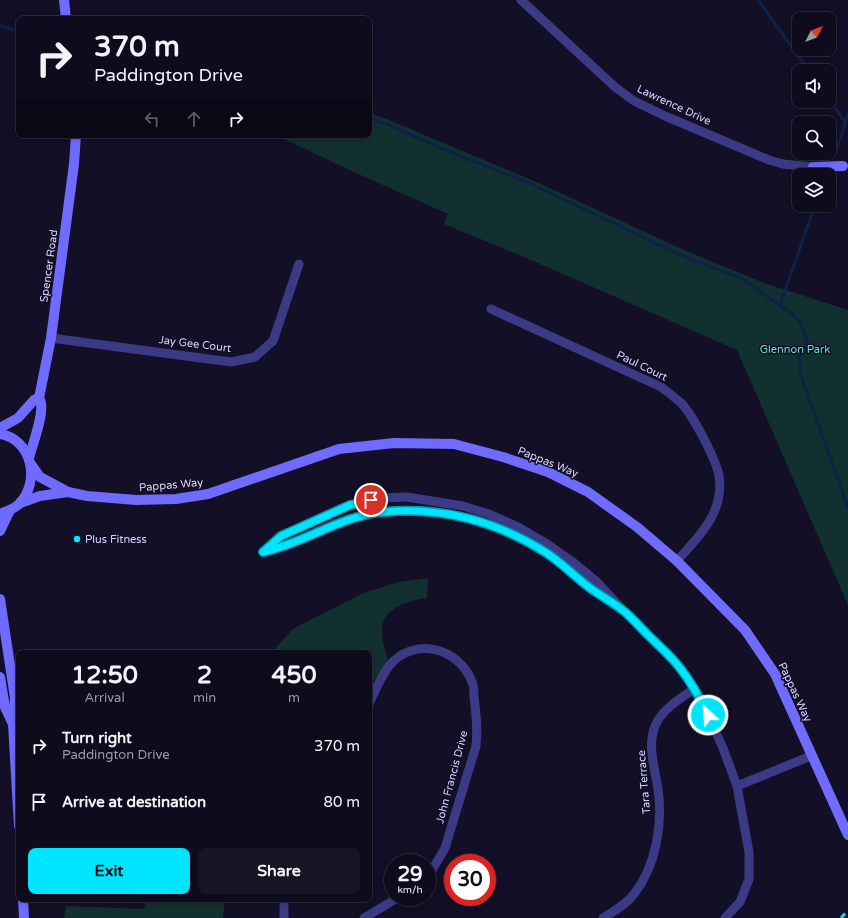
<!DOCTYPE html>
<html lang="en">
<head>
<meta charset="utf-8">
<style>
  :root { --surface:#0e0b1c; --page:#171425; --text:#f1f3f6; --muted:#9b9ba3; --line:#2e2b3b; --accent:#00e5ff }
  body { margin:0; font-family:"Varela Round",sans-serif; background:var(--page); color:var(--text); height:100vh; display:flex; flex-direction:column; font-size:15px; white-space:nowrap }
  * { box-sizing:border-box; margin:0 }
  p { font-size:13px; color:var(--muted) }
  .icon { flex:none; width:22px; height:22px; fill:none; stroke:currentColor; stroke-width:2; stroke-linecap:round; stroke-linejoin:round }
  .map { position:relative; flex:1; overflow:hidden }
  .drawer { position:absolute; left:16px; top:650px; width:356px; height:252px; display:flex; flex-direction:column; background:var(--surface); border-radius:8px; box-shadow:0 2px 6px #0003,0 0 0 1px var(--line) }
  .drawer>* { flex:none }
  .banner { position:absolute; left:16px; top:16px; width:356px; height:122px; border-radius:8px; box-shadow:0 2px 6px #0003,0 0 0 1px var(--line); background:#0e0b1c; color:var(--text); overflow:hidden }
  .needle { width:26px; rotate:48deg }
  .fabs { position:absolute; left:792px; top:12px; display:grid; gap:8px }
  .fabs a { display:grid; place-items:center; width:44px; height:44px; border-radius:8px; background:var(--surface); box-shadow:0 2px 6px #0003,0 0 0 1px var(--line); font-size:20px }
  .speed { position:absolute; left:384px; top:854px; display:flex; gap:8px; font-size:20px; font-weight:700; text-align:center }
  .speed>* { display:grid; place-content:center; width:52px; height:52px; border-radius:50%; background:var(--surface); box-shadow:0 2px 6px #0003,0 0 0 1px var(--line); line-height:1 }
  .speed small { font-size:10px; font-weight:400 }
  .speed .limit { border:6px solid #d22; background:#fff; color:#111 }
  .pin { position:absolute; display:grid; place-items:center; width:34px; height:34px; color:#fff; margin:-17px; border:2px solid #fff; border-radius:50%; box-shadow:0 1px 4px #0007 }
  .me { position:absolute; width:44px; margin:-22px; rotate:334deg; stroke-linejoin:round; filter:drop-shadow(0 0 3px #0008) }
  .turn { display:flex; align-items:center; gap:14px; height:84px; padding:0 12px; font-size:18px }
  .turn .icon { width:52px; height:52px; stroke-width:2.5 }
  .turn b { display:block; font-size:28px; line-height:34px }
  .lanes { display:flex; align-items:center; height:38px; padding:0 12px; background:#0003; justify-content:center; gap:20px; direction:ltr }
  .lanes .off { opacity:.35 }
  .eta { display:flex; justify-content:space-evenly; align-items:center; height:68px; text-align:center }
  .eta b { font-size:24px; font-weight:800; line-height:28px }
  .button { display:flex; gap:8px; margin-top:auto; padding:8px 12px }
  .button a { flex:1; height:46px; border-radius:8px; background:var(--accent); color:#111; font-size:16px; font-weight:800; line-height:46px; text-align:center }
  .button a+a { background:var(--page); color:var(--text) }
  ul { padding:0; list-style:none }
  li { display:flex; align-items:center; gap:12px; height:56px; padding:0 12px }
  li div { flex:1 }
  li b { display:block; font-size:15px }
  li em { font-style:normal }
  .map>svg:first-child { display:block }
</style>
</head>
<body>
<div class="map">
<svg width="848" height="918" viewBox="0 0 848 918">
  <rect width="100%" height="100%" fill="#130f26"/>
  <g fill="#12302f">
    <path d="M 369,113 L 389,120 L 541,184 L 684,250 L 764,283 L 848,310 L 848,605 L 737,350 L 524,257 L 444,224 L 448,214 L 347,169 L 276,135 L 369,135 Z"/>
    <path d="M 428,578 L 427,598 C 407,601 381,608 382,632 C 382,641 386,652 388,661 L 369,687 L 369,653 L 271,653 L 293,629 L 363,593 L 399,582 Z"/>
    <path d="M 146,899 L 225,899 L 223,918 L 64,918 L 66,906 L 144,909 Z"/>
  </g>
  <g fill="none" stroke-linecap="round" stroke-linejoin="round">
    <g stroke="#0c2248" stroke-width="3">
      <path d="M 758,0 L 809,71"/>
      <path d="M 0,26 L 19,31"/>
      <path d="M 829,99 L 845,122"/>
      <path d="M 369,118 L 386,124 L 453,153 L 529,183 L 685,257 L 741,278 L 795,316 L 800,322 L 807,341 L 800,355 L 799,370 L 848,508"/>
      <path d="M 835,154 L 848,114"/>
      <path d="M 780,305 L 815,205"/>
    </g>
    <g stroke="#3d3a85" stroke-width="9">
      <path d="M 521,0 L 615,87 L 634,101 L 665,116 L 769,160 L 783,164 L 813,167"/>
      <path d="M 491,309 L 661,387 C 669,393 676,398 683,405 C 694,418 716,459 719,476 C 721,487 719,502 714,512 C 707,529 689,547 677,561"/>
      <path d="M 51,338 L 231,362 L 255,357 L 273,341 L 299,264"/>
      <path d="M 263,552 L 281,536 L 350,505 L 382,498 L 407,497 L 463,506 L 489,514 L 516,526 L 547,544 L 574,563 L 597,582 L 625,612 L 679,666 L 687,677 L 701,700 L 723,748 L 737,786 L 749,852 L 749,879 L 740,902 L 725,918"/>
      <path d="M 265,552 C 298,544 326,524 358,516 C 421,502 492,516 546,553 C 568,568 589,587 611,602"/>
      <path d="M 369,704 C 375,691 380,678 389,666 C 413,636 459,647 472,682 C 474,686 474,692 474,697 C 476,715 478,727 476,746 L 445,848 L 432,870 L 427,875"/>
      <path d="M 737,786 L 811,756"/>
      <path d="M 284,918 L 284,899"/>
      <path d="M 364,918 L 399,897"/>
      <path d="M 603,918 C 614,911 626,905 634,894 C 656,866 663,824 658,789 C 655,769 647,746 655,726 C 662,709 680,699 694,689"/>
    </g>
    <g stroke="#6f6bff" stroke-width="10">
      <path d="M 64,0 L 66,19"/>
      <path d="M 813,167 L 843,166"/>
      <path d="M 0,428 L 18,418 L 34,400 L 39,398"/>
      <path d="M 0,434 C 32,439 41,482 19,504 C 14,509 7,511 0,514"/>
      <path d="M 29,458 C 32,445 47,409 39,398 L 51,338 L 74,164 L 76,135"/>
      <path d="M 31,464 L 40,477 L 68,492 L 87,496 L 136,500 L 176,499 L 208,494 L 339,449 L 394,443 L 454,444 L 503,457 L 548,472 L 588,492 L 637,527 L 677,561 L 745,630 L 775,674 L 848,835"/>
      <path d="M 20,503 L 40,496 L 68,492"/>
      <path d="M 0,531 L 10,510"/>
      <path d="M 0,599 L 15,698 L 13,724 L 19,826"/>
      <path d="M 0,677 L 5,707 L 13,724"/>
      <path d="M 23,899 L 24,918"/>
    </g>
    <path stroke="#00e5ff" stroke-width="3" stroke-dasharray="6 5" stroke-linecap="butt" d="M 841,918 L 848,910"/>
  </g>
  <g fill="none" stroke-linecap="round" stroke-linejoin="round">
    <defs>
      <path id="route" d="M 371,500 L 350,505 L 281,536 L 263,552 C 305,543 340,516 383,512 C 440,506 496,521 545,552 C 561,562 574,576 590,588 C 601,596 614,603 625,612 C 633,619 641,628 648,635 C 659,646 671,656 680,668 C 691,682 700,698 708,715"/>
    </defs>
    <use href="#route" stroke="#0095a6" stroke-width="10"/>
    <use href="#route" stroke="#00e5ff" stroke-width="7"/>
  </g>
  <circle fill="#00e5ff" stroke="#130f26" stroke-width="1.5" cx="77" cy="539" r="4"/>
  <g text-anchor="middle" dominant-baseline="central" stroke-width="3" stroke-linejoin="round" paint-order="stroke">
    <g font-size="11" fill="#d9d4ff" stroke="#130f26">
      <text transform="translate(674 105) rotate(25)">Lawrence Drive</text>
      <text transform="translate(49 266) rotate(-82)">Spencer Road</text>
      <text transform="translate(195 344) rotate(7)">Jay Gee Court</text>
      <text transform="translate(642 366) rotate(26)">Paul Court</text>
      <text transform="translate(548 462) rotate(22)">Pappas Way</text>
      <text transform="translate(171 485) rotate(-5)">Pappas Way</text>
      <text transform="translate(795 692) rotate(65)">Pappas Way</text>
      <text transform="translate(452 777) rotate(-75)">John Francis Drive</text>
      <text transform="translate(644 782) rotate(-95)">Tara Terrace</text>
    </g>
    <g font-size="11" fill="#5fe0c0" stroke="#130f26">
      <text x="795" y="349">Glennon Park</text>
    </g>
    <g font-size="11" fill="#d9d4ff" stroke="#130f26" text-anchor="start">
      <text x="85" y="539">Plus Fitness</text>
    </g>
  </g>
</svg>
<div class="fabs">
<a><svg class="needle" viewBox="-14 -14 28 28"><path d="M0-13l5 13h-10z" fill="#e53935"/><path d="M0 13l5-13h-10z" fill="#9b9ba3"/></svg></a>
<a><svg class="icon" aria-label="sound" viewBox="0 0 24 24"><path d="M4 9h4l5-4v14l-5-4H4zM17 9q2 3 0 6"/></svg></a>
<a><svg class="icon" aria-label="search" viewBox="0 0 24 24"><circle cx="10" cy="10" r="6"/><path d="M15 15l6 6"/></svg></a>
<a><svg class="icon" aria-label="layers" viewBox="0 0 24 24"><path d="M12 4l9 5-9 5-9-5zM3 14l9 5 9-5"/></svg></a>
</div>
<div class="speed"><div>29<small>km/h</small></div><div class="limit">30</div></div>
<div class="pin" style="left:371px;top:500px;background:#d93025"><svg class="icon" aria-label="arrive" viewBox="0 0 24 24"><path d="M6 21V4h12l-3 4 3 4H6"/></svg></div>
<svg class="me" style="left:708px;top:715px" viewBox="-20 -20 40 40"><circle r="17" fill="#00e5ff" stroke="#fff" stroke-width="3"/><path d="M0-11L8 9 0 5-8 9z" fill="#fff"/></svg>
<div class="banner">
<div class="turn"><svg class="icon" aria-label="right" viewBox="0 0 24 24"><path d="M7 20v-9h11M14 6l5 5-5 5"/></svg><div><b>370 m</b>Paddington Drive</div></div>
<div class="lanes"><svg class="icon off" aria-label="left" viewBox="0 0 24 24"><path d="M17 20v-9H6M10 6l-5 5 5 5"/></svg><svg class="icon off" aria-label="ahead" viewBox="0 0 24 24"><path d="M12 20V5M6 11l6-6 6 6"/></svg><svg class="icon" aria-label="right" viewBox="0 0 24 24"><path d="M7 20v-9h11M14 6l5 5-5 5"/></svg></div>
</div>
<section class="drawer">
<div class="eta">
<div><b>12:50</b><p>Arrival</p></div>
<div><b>2</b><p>min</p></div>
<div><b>450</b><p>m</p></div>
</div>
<ul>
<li><svg class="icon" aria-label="right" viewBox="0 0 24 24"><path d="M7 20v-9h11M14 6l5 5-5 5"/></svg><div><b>Turn right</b><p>Paddington Drive</p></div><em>370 m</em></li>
<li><svg class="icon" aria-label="arrive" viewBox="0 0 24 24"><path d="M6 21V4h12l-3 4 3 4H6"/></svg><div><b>Arrive at destination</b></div><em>80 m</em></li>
</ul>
<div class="button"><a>Exit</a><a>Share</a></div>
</section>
</div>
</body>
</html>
